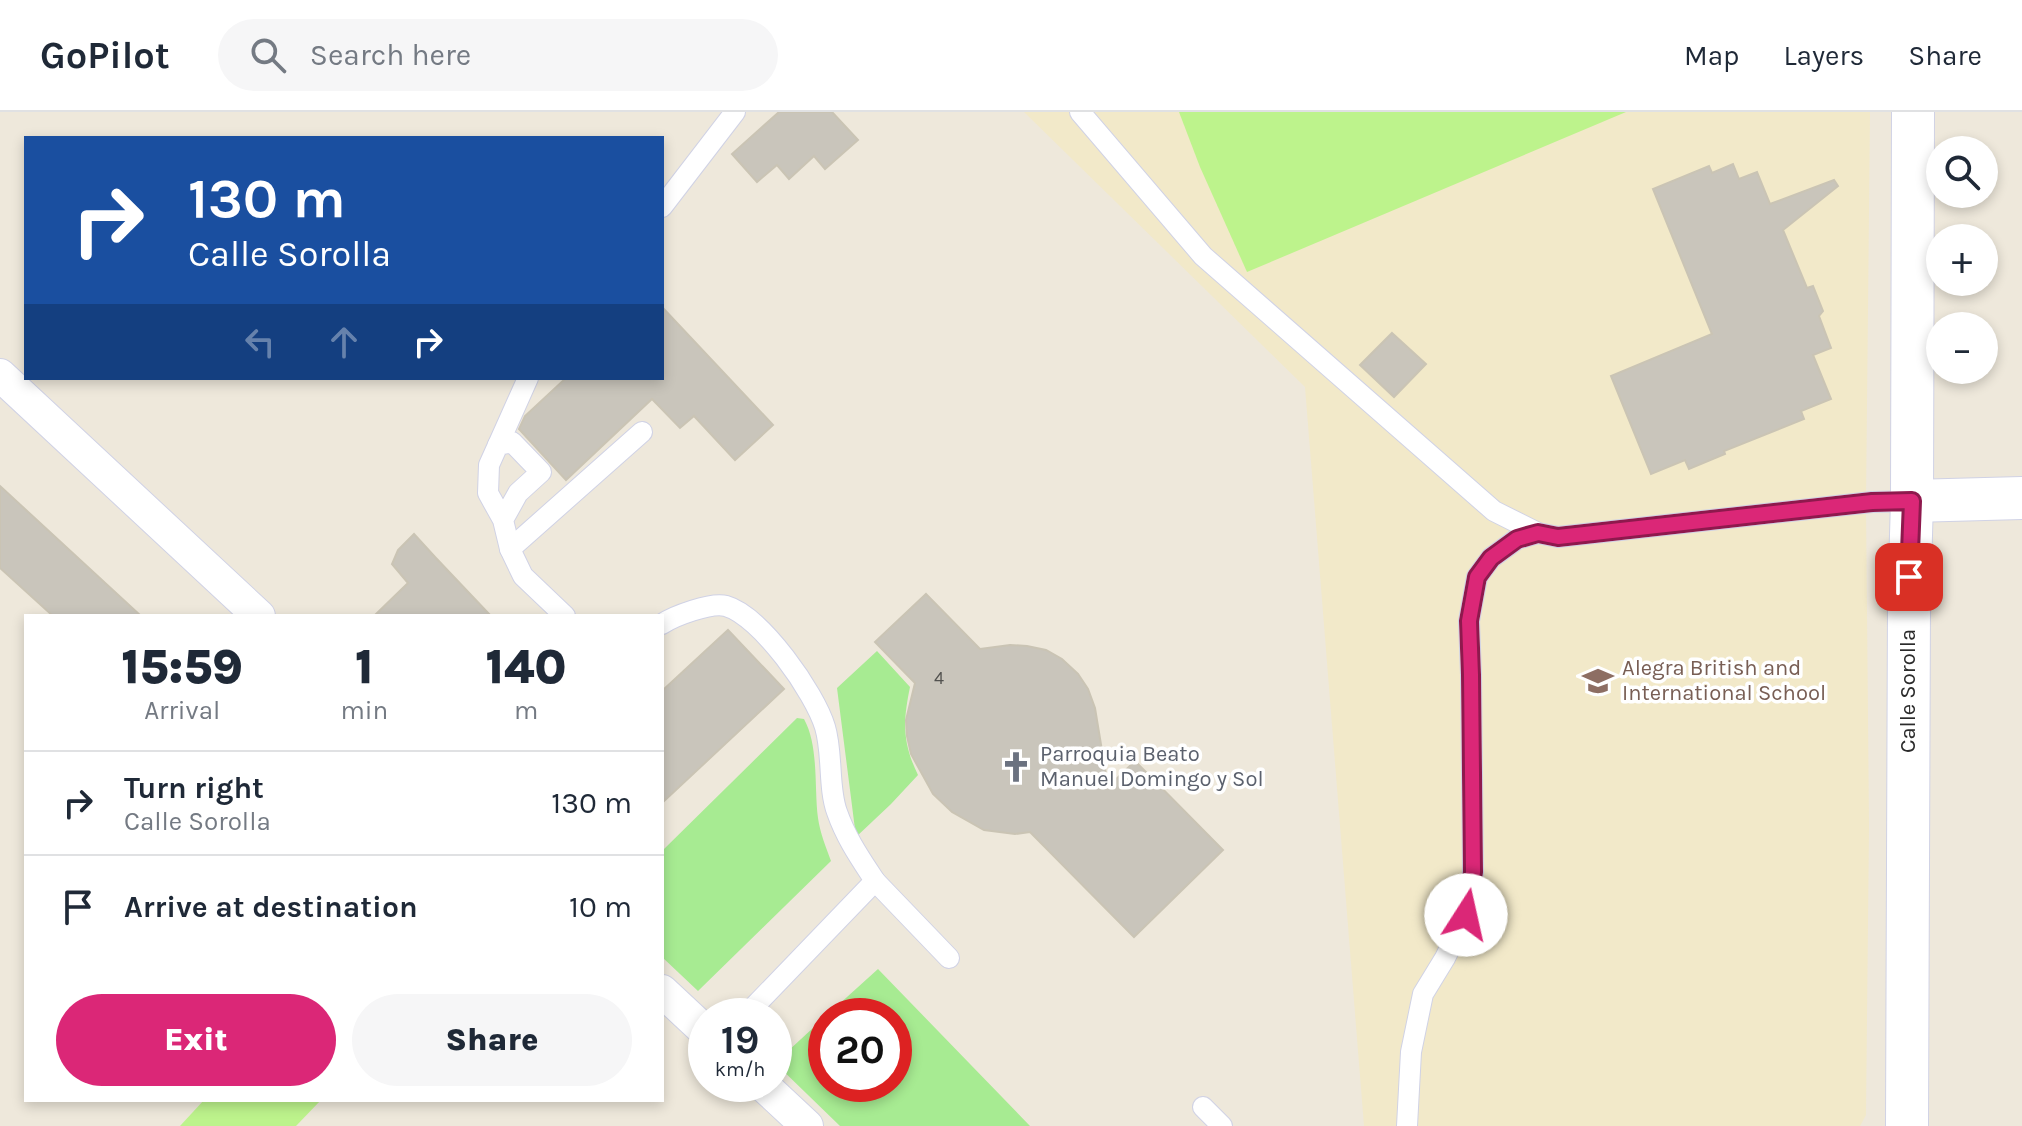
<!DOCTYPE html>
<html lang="en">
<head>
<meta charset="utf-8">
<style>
  :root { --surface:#fff; --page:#f6f6f7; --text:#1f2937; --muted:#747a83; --line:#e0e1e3; --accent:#db2777 }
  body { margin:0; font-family:Karla,sans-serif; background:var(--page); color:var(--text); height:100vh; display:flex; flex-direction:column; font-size:30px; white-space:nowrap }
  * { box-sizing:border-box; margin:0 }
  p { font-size:26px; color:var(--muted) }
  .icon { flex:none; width:44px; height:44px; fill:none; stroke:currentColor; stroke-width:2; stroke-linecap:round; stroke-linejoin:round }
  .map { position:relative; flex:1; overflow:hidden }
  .side { position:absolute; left:24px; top:502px; width:640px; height:488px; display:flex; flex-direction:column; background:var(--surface); border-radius:0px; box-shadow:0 4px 12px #0003 }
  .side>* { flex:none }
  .guide { position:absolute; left:24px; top:24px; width:640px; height:244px; border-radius:0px; box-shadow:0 4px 12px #0003; background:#1a4fa0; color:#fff; overflow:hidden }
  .controls { position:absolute; left:1926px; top:24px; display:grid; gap:16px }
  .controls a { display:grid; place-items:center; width:72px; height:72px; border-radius:50%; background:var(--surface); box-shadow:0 4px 12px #0003; font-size:40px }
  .speed { position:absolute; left:688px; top:886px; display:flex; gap:16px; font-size:40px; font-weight:700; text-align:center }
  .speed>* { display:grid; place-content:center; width:104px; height:104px; border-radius:50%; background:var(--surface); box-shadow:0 4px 12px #0003; line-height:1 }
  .speed small { font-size:20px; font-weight:400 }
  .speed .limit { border:12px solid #d22; background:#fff; color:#111 }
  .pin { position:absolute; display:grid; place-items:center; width:68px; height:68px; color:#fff; margin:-34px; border-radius:16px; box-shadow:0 4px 12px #0006 }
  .me { position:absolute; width:88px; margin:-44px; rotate:10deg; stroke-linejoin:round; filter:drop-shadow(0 0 6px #0008) }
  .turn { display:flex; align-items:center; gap:28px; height:168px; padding:0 32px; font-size:36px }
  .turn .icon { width:104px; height:104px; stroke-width:2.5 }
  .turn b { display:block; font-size:56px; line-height:68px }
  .lanes { display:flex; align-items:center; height:76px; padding:0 32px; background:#0003; justify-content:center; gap:40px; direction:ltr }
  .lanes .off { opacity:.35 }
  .eta { display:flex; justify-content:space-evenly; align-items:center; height:136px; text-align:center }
  .eta b { font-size:48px; font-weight:800; line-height:56px }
  .primary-button { display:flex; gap:16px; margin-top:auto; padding:16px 32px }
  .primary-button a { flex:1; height:92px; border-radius:48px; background:var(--accent); color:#fff; font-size:32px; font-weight:800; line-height:92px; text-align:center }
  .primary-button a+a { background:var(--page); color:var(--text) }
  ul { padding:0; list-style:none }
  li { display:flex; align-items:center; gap:24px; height:104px; padding:0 32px; border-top:2px solid var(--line) }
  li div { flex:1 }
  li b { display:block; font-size:30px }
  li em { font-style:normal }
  header { display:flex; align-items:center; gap:48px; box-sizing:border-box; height:112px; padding:0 40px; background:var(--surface); border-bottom:2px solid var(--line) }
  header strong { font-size:38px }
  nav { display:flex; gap:44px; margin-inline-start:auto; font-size:28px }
  .search { width:560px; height:72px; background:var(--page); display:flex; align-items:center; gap:20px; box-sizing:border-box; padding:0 28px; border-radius:44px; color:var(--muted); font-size:30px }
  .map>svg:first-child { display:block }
</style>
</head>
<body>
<header>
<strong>GoPilot</strong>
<div class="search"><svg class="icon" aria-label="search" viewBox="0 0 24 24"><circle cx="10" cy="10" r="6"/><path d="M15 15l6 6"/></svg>Search here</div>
<nav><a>Map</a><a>Layers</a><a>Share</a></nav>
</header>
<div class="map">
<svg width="2022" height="1014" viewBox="0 0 2022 1014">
  <rect width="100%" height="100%" fill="#eee8db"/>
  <path fill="#f2e9c9" d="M 1024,0 L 1870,0 L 1866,391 L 1869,714 L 1866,1003 L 1860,1014 L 1364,1014 L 1305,275 Z"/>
  <g fill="#a7eb92">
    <path d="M 877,539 L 910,575 C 903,609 902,630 918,663 L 891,692 L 856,725 L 837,576 Z"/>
    <path d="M 797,606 L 804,607 C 819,634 814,676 818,706 C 820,721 826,735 831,749 L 698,879 L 662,845 L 662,739 Z"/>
    <path d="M 878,857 L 1030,1014 L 840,1014 L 775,951 L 826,904 L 826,972 L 894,972 L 894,904 L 826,904 Z"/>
  </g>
  <g fill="#bdf38c">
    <path d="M 1179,0 L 1626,0 L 1247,160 L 1200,55 Z"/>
    <path d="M 204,988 L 321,988 L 296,1014 L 180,1014 Z"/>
  </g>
  <g fill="#c9c5bb" stroke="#cac4b4" stroke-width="2">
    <path d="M 779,0 L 832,0 L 858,28 L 825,57 L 814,44 L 789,67 L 777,53 L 757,70 L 732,42 Z"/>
    <path d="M 1733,52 L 1739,67 L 1757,60 L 1770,92 L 1834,68 L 1838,74 L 1783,118 L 1807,176 L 1813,174 L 1823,199 L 1819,204 L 1831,236 L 1813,243 L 1831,287 L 1801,299 L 1804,307 L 1724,339 L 1725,342 L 1689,357 L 1685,348 L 1651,362 L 1611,264 L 1712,222 L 1653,77 L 1709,54 L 1712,61 Z"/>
    <path d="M 662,195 L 773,313 L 735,348 L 694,304 L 680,316 L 652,287 L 566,368 L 519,317 L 525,304 L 566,266 L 662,266 Z"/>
    <path d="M 1392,221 L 1426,252 L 1394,285 L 1360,253 Z"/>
    <path d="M 0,374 L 141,504 L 53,504 L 0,456 Z"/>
    <path d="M 414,422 L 435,445 L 491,504 L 374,504 L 408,471 L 392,452 L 398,438 Z"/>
    <path d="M 926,482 L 980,537 L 1010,533 L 1027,534 L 1046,538 L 1062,547 L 1078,562 L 1088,577 L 1095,596 L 1108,675 L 1135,649 L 1223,738 L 1134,825 L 1030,720 L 1015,722 L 984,718 L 952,700 L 933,682 L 911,642 L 907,624 L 906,608 L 915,571 L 875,530 Z"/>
    <path d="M 728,518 L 784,577 L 662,691 L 662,579 Z"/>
  </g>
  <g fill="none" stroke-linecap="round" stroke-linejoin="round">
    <defs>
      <g id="service">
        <path d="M 1080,0 L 1203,144 L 1494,399 L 1538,421 L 1558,425 L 1872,390 L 1912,389"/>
        <path d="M 662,95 L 735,0"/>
        <path d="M 498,333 L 528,266"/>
        <path d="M 503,408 L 518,381 L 541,360 L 512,330 L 498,333 L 489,353 L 488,381 L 503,408 L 510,437 L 523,464 L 565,504"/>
        <path d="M 510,437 L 642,320"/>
        <path d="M 662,512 C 674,504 711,490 726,494 C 761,504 815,581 825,615 C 833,641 828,676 837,700 C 846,726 860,746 875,769"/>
        <path d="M 745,904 L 875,769 L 949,846"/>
        <path d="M 1203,995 L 1222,1014"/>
        <path d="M 1407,1014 L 1411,940 L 1423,882 L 1445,846 L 1466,803 L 1473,760 L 1471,563 L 1469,509 L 1477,465 L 1491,446 L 1517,427 L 1538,421"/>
      </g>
      <g id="pedestrian">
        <path d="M 0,263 L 259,504"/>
        <path d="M 662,879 L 706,920"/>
        <path d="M 762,972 L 807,1014"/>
      </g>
      <g id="minor">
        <path d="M 1912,389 L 2022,386"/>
        <path d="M 1907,1014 L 1909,491 L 1912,389 L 1913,0"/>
      </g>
    </defs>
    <use href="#service" stroke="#d0d2e5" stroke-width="22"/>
    <use href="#pedestrian" stroke="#d0d2e5" stroke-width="34"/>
    <use href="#minor" stroke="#d0d2e5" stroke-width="44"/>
    <use href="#service" stroke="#fff" stroke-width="20"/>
    <use href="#pedestrian" stroke="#fff" stroke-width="32"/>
    <use href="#minor" stroke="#fff" stroke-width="42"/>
  </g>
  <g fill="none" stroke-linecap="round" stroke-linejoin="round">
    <defs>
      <path id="route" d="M 1466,803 L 1473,760 L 1471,563 L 1469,509 L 1477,465 L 1491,446 L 1517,427 L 1538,421 L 1558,425 L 1872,390 L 1912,389 L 1909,465"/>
    </defs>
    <use href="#route" stroke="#8e194d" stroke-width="20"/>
    <use href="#route" stroke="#db2777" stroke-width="14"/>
  </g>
  <defs>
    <symbol id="school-bare" viewBox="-9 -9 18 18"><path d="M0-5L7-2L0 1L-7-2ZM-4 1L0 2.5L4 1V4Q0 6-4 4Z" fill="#8d6e63" stroke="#fff" stroke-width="2.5" paint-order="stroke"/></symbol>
    <symbol id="church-bare" viewBox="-9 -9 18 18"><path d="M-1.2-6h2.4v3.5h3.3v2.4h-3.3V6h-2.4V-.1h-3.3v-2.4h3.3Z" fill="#6b7280" stroke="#fff" stroke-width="2.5" paint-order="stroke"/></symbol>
  </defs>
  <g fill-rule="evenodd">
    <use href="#school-bare" x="1576" y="547" width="44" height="44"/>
    <use href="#church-bare" x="994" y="633" width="44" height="44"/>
  </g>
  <g text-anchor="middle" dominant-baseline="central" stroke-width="7" stroke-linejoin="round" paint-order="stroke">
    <g font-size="18" fill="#52524f">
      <text x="939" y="566">4</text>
    </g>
    <g font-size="22" fill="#785e54" stroke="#fff" text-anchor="start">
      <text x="1622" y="556">Alegra British and<tspan x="1622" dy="25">International School</tspan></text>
    </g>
    <g font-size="22" fill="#2b2b2b" stroke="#fff">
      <text transform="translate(1908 579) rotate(-90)">Calle Sorolla</text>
    </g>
    <g font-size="22" fill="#5b616d" stroke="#fff" text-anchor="start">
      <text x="1040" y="642">Parroquia Beato<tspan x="1040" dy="25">Manuel Domingo y Sol</tspan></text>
    </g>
  </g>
</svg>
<div class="controls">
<a><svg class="icon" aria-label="search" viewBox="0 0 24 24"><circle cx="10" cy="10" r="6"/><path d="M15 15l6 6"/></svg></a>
<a>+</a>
<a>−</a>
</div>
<div class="speed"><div>19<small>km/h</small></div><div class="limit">20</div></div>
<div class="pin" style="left:1909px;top:465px;background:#d93025"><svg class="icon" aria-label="arrive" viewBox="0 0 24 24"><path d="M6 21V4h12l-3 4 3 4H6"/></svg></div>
<svg class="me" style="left:1466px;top:803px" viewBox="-20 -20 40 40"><circle r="19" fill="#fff"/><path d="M0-13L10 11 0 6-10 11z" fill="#db2777"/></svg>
<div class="guide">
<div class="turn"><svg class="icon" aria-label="right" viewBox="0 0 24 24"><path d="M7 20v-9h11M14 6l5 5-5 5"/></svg><div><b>130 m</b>Calle Sorolla</div></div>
<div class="lanes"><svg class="icon off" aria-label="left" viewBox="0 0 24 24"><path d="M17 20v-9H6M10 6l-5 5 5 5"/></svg><svg class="icon off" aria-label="ahead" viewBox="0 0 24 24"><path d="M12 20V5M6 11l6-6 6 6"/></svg><svg class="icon" aria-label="right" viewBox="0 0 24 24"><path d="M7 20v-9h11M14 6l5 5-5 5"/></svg></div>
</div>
<section class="side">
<div class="eta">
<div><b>15:59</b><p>Arrival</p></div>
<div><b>1</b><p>min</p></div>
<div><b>140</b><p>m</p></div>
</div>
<ul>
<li><svg class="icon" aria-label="right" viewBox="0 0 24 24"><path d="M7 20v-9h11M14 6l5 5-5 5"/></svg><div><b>Turn right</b><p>Calle Sorolla</p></div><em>130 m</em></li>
<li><svg class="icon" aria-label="arrive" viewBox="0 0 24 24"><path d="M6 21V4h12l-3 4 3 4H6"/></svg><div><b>Arrive at destination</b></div><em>10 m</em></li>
</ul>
<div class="primary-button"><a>Exit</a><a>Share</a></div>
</section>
</div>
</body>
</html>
